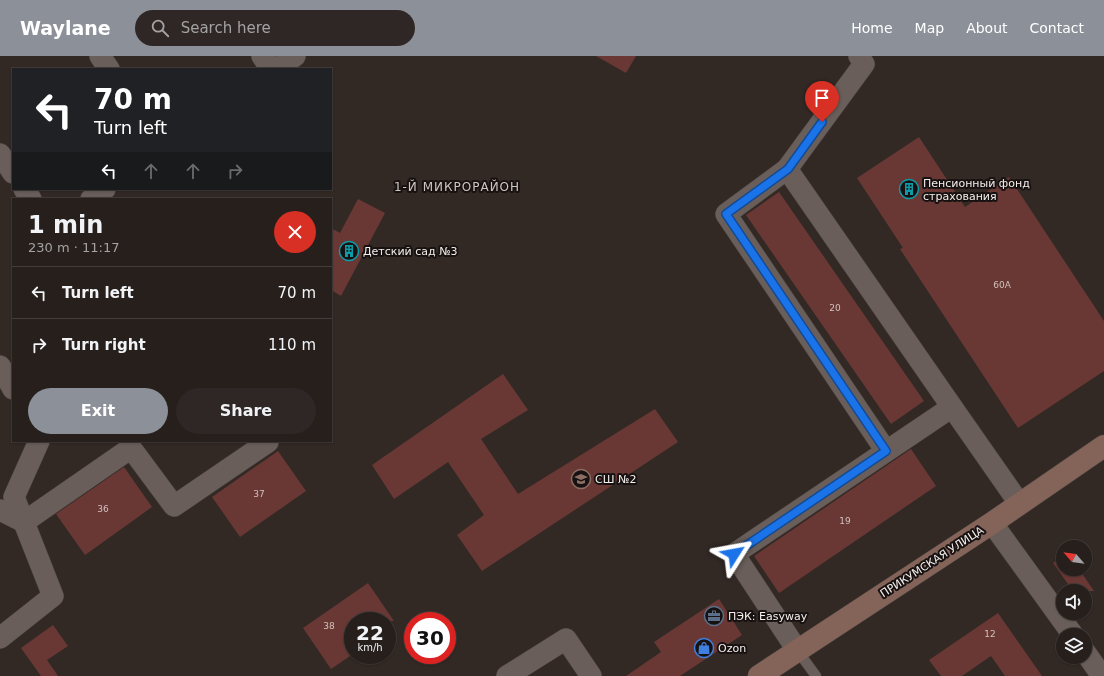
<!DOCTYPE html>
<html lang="en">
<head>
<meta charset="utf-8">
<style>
  :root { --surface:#261f1c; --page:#2e2725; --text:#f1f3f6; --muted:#a4a2a3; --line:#423d3b; --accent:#8c9099 }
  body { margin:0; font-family:"DejaVu Sans",sans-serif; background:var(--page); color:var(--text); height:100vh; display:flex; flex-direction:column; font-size:15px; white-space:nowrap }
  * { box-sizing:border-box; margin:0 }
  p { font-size:13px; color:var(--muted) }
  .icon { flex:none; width:22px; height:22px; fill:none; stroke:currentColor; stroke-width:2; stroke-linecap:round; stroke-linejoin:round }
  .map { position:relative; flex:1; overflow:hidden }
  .side { position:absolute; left:12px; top:142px; width:320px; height:244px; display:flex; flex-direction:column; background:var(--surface); border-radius:0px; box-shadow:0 1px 3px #0004,0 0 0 1px var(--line) }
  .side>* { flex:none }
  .hud { position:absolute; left:12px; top:12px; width:320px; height:122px; border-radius:0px; box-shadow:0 1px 3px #0004,0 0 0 1px var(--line); background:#202124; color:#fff; overflow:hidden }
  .needle { width:26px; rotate:298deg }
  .buttons { position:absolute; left:1056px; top:484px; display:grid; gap:8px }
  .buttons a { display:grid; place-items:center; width:36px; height:36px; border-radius:50%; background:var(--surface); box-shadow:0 1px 3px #0004,0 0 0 1px var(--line); font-size:20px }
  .speed { position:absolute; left:344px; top:556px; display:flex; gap:8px; font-size:20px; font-weight:700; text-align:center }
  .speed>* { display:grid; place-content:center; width:52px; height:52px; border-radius:50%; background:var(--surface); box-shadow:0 1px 3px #0004,0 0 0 1px var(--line); line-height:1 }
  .speed small { font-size:10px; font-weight:400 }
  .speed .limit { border:6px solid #d22; background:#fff; color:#111 }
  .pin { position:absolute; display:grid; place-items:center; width:34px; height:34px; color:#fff; margin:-41px -17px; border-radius:50% 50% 50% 0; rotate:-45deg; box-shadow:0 0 4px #0007 }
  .pin .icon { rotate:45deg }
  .me { position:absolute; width:44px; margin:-22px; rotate:56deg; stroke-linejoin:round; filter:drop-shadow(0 0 3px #0008) }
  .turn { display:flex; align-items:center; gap:14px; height:84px; padding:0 16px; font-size:18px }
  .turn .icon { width:52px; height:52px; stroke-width:2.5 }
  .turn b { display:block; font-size:28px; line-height:34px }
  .lanes { display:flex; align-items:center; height:38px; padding:0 16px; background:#0003; justify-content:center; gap:20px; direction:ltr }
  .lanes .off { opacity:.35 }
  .round { display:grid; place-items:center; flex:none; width:42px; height:42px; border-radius:21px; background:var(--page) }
  .summary { display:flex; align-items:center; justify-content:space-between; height:68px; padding:0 16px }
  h1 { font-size:24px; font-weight:700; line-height:30px }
  .primary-button { display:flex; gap:8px; margin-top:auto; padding:8px 16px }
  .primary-button a { flex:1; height:46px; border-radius:24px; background:var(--accent); color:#fff; font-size:16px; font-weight:700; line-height:46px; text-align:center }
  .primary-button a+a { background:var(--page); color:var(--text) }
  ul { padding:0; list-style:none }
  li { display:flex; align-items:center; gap:12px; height:52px; padding:0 16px; border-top:1px solid var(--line) }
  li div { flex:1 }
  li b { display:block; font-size:15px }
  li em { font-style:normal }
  header { display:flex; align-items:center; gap:24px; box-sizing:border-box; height:56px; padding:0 20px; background:var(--accent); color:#fff }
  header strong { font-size:19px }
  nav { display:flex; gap:22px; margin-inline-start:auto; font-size:14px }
  .search { width:280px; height:36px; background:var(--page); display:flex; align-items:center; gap:10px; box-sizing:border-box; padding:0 14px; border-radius:22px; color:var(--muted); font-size:15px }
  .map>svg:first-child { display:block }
</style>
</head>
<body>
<header>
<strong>Waylane</strong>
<div class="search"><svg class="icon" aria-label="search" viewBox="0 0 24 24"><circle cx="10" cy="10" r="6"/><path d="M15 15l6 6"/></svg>Search here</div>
<nav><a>Home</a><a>Map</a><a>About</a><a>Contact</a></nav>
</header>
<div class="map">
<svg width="1104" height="620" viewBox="0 0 1104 620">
  <rect width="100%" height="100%" fill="#322925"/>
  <g fill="#693834">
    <path d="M 596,0 L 636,0 L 626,17 Z"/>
    <path d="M 919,81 L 965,151 L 1009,121 L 1104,265 L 1104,315 L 1018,372 L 900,193 L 903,192 L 857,122 Z"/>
    <path d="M 779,136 L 924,345 L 891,368 L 746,159 Z"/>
    <path d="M 358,143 L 385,157 L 341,240 L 331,234 L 331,172 L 340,177 Z"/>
    <path d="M 503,318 L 528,354 L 481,383 L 518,438 L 655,353 L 678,386 L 482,515 L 457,479 L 484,459 L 448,406 L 394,443 L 372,409 Z"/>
    <path d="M 911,393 L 936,430 L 779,537 L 754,500 Z"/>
    <path d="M 278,395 L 306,435 L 240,481 L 212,441 Z"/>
    <path d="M 124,411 L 152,451 L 85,499 L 56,458 Z"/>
    <path d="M 1063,500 L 1063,513 L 1079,513 L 1094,535 L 1073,535 L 1053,507 Z"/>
    <path d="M 368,527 L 394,565 L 353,565 L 353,598 L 331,613 L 303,572 Z"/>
    <path d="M 719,543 L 742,579 L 680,620 L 626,620 L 661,596 L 654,586 Z"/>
    <path d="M 998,557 L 1042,620 L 1005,620 L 991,600 L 962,620 L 941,620 L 929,604 Z"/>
    <path d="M 53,569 L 68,590 L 47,604 L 58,620 L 41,620 L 21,592 Z"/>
  </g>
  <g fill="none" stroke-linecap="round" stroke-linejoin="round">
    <defs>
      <path id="lane" d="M 797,594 L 816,620"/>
      <g id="street">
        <path d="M 100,0 L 109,13"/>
        <path d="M 262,0 L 271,13"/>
        <path d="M 859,0 L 864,8 L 787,113 L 952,351"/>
        <path d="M 276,13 L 295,0"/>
        <path d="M 0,98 L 13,117"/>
        <path d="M 787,113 L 726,158 L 886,395"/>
        <path d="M 24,133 L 31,143"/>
        <path d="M 91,143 L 105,133"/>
        <path d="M 0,310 L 13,333"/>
        <path d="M 0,454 L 24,466 L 131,392 L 174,450 L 268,386"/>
        <path d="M 992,467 L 1073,579"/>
        <path d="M 0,582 L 53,540 L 14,441 L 39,385"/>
        <path d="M 797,594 L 734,498 L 952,351 L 1019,447"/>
        <path d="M 1085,596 L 1102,620"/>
        <path d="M 507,620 L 566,583 L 591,620"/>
      </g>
      <path id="secondary" d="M 759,620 L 992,467 L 1104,390"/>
    </defs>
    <use href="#lane" stroke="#4e4643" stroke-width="11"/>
    <use href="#street" stroke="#4e4643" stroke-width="22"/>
    <use href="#secondary" stroke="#4e4643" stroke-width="23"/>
    <use href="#lane" stroke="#695e5a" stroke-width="10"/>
    <use href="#street" stroke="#695e5a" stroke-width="21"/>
    <use href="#secondary" stroke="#846358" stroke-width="22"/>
  </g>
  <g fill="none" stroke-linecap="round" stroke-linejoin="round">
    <defs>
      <path id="route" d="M 734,498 L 886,395 L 726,158 L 788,113 L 822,66"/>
    </defs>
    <use href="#route" stroke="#114b97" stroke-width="10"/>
    <use href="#route" stroke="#1a73e8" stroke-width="7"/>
  </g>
  <defs>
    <symbol id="building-ring" viewBox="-11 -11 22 22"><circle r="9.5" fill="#171211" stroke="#0f9aa8" stroke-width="1.5"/><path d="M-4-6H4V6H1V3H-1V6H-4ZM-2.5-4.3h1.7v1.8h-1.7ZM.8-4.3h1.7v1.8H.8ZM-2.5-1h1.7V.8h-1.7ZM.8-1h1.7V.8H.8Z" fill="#0f9aa8"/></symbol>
    <symbol id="school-ring" viewBox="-11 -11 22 22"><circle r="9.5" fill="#171211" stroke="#8d6e63" stroke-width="1.5"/><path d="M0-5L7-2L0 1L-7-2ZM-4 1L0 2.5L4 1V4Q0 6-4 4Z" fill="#8d6e63"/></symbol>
    <symbol id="office-ring" viewBox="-11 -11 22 22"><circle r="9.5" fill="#171211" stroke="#5c6f8a" stroke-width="1.5"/><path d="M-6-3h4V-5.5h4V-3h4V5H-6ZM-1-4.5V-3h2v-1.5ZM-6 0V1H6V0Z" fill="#5c6f8a"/></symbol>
    <symbol id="shop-ring" viewBox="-11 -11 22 22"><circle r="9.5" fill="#171211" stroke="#3f7fe0" stroke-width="1.5"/><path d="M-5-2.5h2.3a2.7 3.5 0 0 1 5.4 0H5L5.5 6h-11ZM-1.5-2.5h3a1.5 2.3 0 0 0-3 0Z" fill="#3f7fe0"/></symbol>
  </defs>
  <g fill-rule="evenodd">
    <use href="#building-ring" x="898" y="122" width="22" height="22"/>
    <use href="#building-ring" x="338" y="184" width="22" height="22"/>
    <use href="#school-ring" x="570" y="412" width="22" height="22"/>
    <use href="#office-ring" x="703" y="549" width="22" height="22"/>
    <use href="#shop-ring" x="693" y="581" width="22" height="22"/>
  </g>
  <g text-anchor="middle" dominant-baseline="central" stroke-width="4" stroke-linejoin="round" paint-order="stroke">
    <g font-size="9" fill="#d1c0bd">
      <text x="1002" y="229">60А</text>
      <text x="835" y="252">20</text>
      <text x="259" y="438">37</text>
      <text x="103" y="453">36</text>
      <text x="845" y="465">19</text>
      <text x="329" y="570">38</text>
      <text x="990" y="578">12</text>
    </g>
    <g font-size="11" fill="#f4eeeb" stroke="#171211" text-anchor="start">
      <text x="923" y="127">Пенсионный фонд<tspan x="923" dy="13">страхования</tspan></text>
      <text x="363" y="195">Детский сад №3</text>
      <text x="595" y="423">СШ №2</text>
      <text x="728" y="560">ПЭК: Easyway</text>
      <text x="718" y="592">Ozon</text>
    </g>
    <g font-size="11" fill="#f4eeeb" stroke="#171211">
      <text transform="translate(932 506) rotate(-33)">ПРИКУМСКАЯ УЛИЦА</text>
    </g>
    <g font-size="12" letter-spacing="1" fill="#d1c5c1" stroke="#171211">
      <text x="457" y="131">1-Й МИКРОРАЙОН</text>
    </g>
  </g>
</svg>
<div class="buttons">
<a><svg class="needle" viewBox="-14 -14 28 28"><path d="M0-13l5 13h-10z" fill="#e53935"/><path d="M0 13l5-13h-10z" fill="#a4a2a3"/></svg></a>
<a><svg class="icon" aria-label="sound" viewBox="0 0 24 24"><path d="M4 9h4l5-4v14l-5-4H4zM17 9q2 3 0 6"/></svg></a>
<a><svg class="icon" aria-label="layers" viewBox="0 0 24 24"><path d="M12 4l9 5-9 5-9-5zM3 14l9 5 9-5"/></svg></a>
</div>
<div class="speed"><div>22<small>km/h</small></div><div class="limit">30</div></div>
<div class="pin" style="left:822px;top:66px;background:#d93025"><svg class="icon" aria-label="arrive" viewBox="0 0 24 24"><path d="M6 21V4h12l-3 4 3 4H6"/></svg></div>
<svg class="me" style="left:734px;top:498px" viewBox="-20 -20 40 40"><path d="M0-17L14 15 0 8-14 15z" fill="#1a73e8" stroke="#fff" stroke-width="4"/></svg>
<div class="hud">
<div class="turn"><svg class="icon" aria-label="left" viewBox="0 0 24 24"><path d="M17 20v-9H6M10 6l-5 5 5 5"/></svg><div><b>70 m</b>Turn left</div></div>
<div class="lanes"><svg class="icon" aria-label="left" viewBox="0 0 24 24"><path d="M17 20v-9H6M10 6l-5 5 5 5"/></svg><svg class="icon off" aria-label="ahead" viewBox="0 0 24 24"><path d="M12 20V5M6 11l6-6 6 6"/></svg><svg class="icon off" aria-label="ahead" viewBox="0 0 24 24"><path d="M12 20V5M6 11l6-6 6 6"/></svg><svg class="icon off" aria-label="right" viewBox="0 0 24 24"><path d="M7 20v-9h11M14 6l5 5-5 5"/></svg></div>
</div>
<section class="side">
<div class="summary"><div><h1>1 min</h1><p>230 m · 11:17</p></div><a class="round" style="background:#d93025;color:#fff"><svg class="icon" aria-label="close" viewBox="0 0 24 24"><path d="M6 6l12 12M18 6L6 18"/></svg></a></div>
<ul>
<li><svg class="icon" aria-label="left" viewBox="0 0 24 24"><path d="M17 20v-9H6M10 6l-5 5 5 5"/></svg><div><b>Turn left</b></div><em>70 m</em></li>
<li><svg class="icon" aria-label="right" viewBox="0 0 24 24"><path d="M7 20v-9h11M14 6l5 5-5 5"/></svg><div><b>Turn right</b></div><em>110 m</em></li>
</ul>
<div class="primary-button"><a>Exit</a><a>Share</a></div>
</section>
</div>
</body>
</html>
